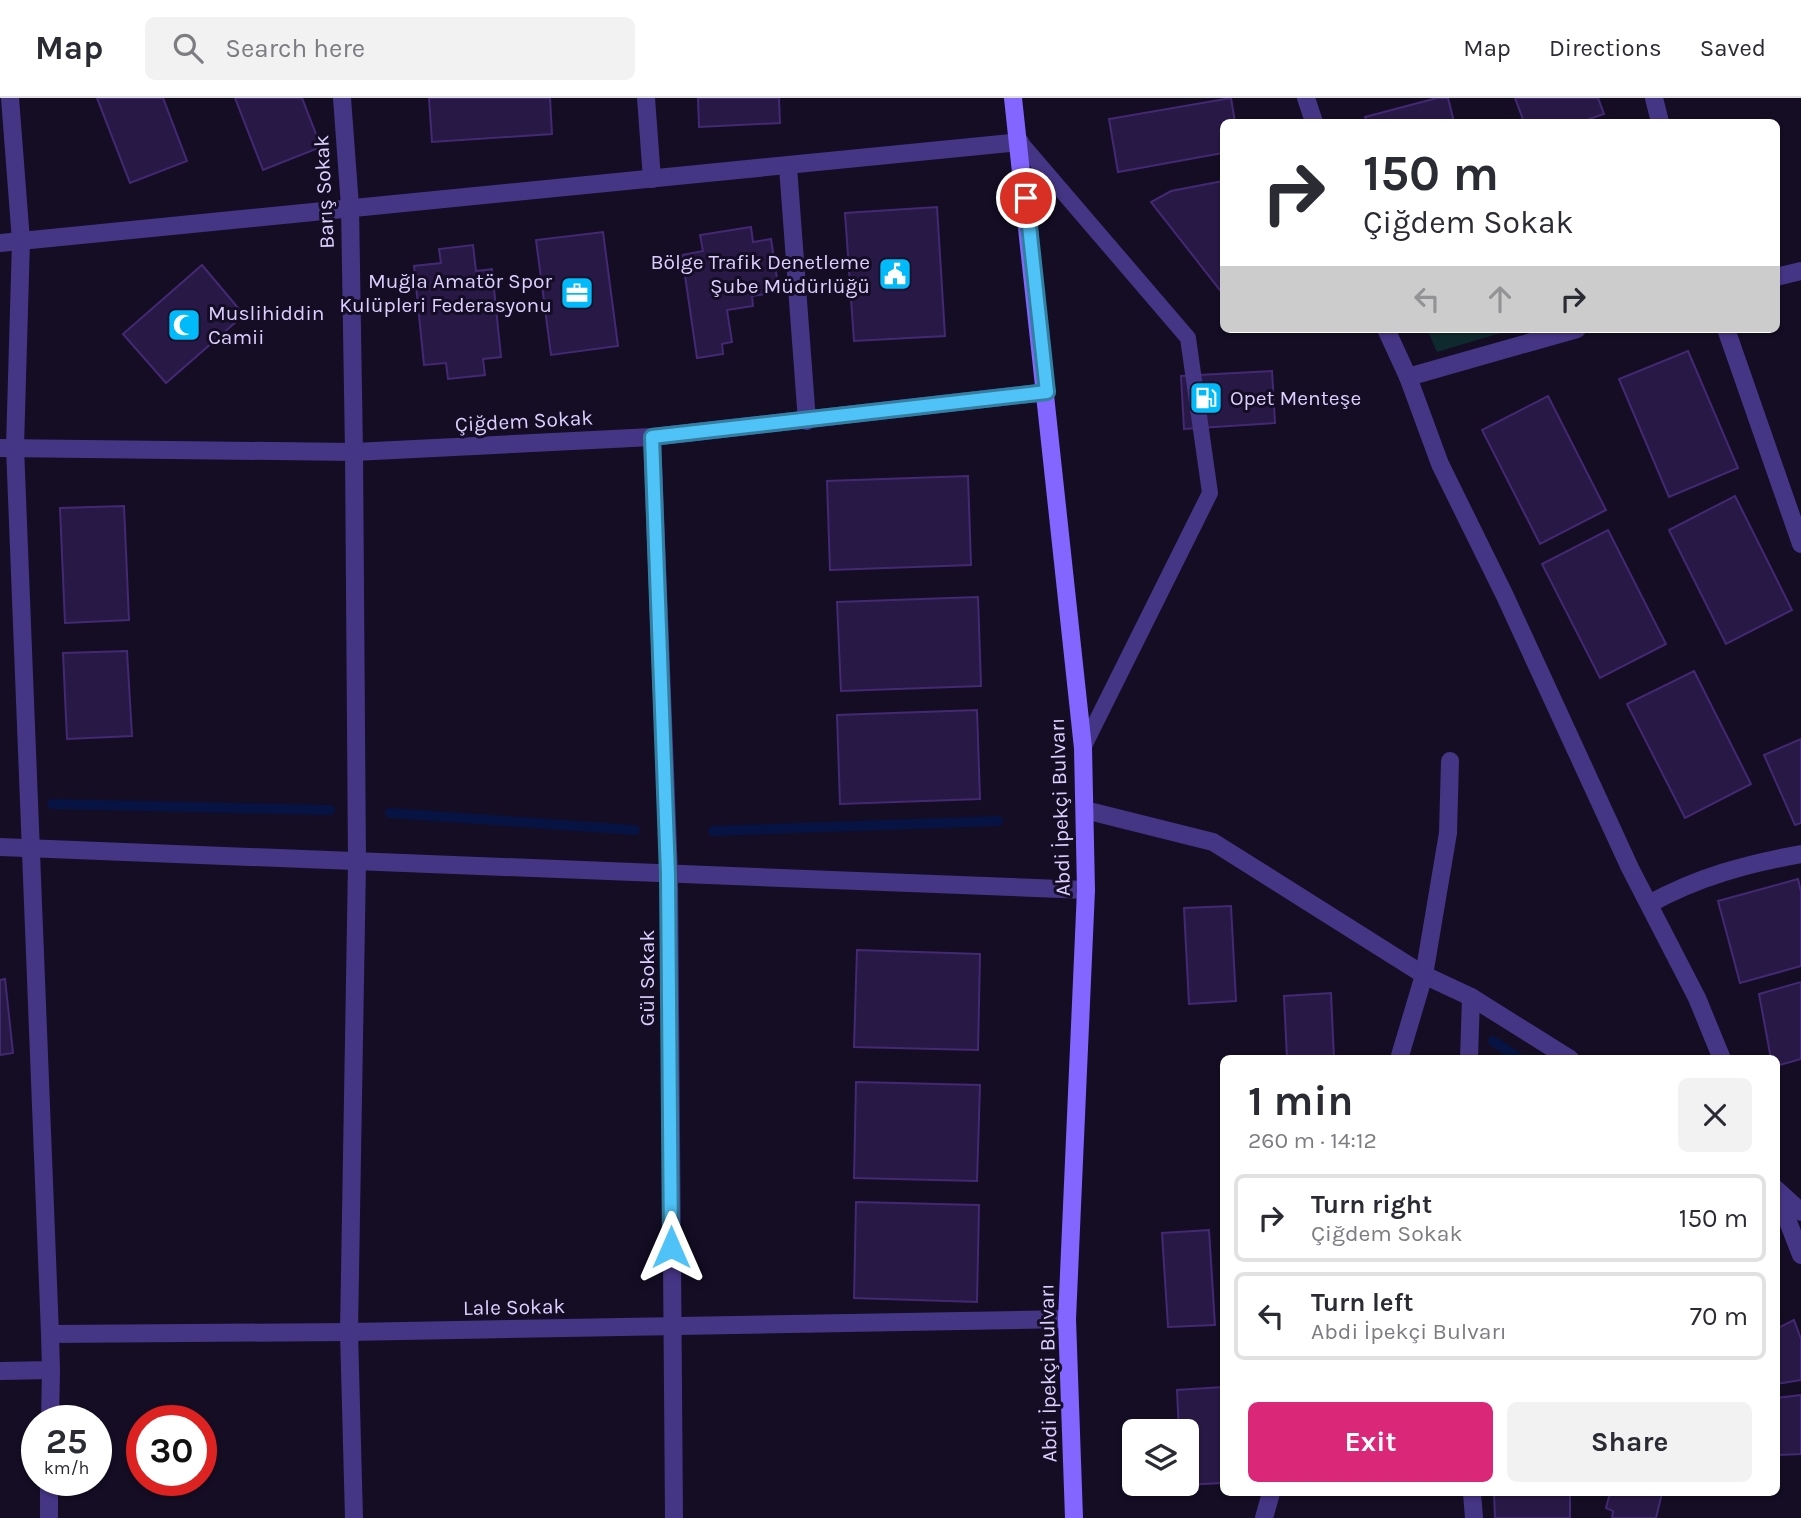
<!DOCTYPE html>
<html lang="en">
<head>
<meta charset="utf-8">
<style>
  :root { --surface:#fff; --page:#f2f2f3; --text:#2b2b33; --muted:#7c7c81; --line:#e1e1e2; --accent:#db2777 }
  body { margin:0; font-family:Karla,sans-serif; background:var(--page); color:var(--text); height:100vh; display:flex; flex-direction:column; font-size:26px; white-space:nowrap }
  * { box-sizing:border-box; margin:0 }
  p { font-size:23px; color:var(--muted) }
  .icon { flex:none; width:38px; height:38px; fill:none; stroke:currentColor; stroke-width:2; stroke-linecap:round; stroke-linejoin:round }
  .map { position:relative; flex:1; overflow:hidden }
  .sheet { position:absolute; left:1220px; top:957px; width:560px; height:441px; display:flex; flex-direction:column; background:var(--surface); border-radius:10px; box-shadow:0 2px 5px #0004 }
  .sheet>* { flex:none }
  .banner { position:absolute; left:1220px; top:21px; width:560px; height:214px; border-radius:10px; box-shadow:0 2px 5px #0004; background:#fff; color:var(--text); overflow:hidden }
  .tools { position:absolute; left:1122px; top:1321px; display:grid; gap:14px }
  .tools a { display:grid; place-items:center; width:77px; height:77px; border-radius:10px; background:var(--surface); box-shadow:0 2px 5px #0004; font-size:35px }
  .speed { position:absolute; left:21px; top:1307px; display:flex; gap:14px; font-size:35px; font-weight:700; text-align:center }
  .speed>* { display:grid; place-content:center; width:91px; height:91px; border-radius:50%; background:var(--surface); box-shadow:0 2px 5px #0004; line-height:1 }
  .speed small { font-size:18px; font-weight:400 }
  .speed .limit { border:10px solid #d22; background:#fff; color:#111 }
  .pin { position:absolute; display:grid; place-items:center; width:60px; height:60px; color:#fff; margin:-30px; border:4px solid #fff; border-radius:50%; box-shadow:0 2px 7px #0007 }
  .me { position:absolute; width:77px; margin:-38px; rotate:0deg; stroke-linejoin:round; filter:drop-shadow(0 0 5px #0008) }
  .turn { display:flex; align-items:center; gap:24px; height:147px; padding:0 28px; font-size:32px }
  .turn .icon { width:91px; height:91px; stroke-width:2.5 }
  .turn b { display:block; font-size:49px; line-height:60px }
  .lanes { display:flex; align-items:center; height:66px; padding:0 28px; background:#0003; justify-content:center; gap:35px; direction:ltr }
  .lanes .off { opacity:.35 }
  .round { display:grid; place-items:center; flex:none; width:74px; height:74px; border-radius:10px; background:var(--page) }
  .overview { display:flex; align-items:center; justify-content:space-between; height:119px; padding:0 28px }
  h1 { font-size:42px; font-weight:700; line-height:52px }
  .primary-button { display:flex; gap:14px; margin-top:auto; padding:14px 28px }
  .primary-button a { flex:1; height:80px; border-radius:10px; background:var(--accent); color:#fff; font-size:28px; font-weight:700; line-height:80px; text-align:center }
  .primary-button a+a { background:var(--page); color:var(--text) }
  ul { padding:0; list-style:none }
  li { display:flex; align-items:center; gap:21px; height:88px; margin:0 14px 10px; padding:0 14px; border:4px solid var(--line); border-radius:10px }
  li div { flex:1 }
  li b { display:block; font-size:26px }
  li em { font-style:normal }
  header { display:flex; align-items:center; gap:42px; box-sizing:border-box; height:98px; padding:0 35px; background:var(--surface); border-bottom:2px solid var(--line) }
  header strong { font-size:33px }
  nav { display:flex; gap:38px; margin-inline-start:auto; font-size:24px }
  .search { width:490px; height:63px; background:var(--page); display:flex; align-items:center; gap:18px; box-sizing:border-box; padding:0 24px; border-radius:10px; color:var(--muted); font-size:26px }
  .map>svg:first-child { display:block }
</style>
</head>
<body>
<header>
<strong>Map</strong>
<div class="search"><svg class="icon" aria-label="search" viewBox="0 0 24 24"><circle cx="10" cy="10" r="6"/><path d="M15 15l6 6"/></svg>Search here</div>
<nav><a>Map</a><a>Directions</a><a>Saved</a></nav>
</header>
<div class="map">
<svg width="1801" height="1420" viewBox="0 0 1801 1420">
  <rect width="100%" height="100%" fill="#140d24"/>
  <path fill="#0f2a2e" d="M 1427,231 L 1514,231 L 1437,254 Z"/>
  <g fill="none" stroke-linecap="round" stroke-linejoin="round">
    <g stroke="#071342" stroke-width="10">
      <path d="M 52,706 L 330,712"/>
      <path d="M 390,715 L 635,732"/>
      <path d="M 713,733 L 998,723"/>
      <path d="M 1493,943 L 1520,961"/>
    </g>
  </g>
  <g fill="#281845" stroke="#432973" stroke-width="2">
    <path d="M 97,0 L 163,0 L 187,63 L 130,85 Z"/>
    <path d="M 235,0 L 302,0 L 321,49 L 263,72 Z"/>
    <path d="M 429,0 L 550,0 L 552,36 L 432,44 Z"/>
    <path d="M 698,0 L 779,0 L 780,25 L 699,29 Z"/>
    <path d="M 1231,0 L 1235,24 L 1223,24 L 1223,55 L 1118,74 L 1109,21 Z"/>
    <path d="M 1437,0 L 1448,0 L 1454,24 L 1367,24 L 1365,19 Z"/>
    <path d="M 1515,0 L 1598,0 L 1604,16 L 1581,24 L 1524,24 Z"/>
    <path d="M 1223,83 L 1223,196 L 1151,104 L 1171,93 Z"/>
    <path d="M 937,109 L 945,238 L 854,243 L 845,115 Z"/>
    <path d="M 751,129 L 753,144 L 771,141 L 779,194 L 752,198 L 753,208 L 727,212 L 732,244 L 722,246 L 723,256 L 697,260 L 682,157 L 703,153 L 700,137 Z"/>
    <path d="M 603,134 L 618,248 L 551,257 L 536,142 Z"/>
    <path d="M 473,147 L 476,173 L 492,171 L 501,259 L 483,261 L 485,277 L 448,281 L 446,265 L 424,267 L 414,168 L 441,165 L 439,151 Z"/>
    <path d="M 202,167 L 244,217 L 166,285 L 123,236 Z"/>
    <path d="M 1688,253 L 1738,370 L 1669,399 L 1619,281 Z"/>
    <path d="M 1272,273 L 1275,325 L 1184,331 L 1181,278 Z"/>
    <path d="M 1548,298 L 1606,412 L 1540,446 L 1482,332 Z"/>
    <path d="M 968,378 L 971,467 L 830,472 L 827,383 Z"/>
    <path d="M 1735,398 L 1792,512 L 1726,546 L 1669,432 Z"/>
    <path d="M 124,408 L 129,522 L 65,525 L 60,410 Z"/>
    <path d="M 1608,432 L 1666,546 L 1600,580 L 1542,466 Z"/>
    <path d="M 978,499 L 981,588 L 841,593 L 837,504 Z"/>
    <path d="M 127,553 L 132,638 L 67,641 L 63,555 Z"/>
    <path d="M 1694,573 L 1751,686 L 1685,720 L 1627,606 Z"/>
    <path d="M 977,612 L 980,701 L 840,706 L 837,617 Z"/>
    <path d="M 1801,641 L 1801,725 L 1795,727 L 1764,657 Z"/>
    <path d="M 1798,781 L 1801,794 L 1801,868 L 1740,885 L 1718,803 Z"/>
    <path d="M 1231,808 L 1236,903 L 1189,906 L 1184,810 Z"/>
    <path d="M 857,852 L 980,856 L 978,952 L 854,949 Z"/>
    <path d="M 5,881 L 13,955 L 0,957 L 0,882 Z"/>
    <path d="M 1801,884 L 1801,961 L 1776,968 L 1776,961 L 1771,961 L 1759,896 Z"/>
    <path d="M 1331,895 L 1334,961 L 1287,961 L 1284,898 Z"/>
    <path d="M 856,984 L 980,987 L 977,1083 L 854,1080 Z"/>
    <path d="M 856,1104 L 979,1107 L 977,1204 L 854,1200 Z"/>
    <path d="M 1209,1132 L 1215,1227 L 1168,1229 L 1162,1135 Z"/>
    <path d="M 1794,1222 L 1801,1241 L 1801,1282 L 1776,1286 L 1776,1231 Z"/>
    <path d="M 1223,1289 L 1223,1385 L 1182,1387 L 1186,1386 L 1186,1334 L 1179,1334 L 1177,1292 Z"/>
    <path d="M 1801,1297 L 1801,1356 L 1776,1357 L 1776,1300 Z"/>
    <path d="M 1494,1395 L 1570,1395 L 1570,1420 L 1495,1420 Z"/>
    <path d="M 1610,1395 L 1662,1395 L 1656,1420 L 1612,1420 L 1613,1413 L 1606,1410 Z"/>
  </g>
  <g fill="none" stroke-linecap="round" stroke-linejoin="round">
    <path stroke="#453585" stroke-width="16" d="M 1020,44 L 1188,240 L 1210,395 L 1083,650"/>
    <g stroke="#453585" stroke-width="18">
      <path d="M 10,0 L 21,143 L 15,349 L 50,1236"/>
      <path d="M 342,0 L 350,108 L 354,354 L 357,765 L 349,1234 L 354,1420"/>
      <path d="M 646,0 L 652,81"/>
      <path d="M 1306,0 L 1314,24"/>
      <path d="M 1654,0 L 1660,24"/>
      <path d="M 788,69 L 807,323"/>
      <path d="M 0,145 L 1020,44"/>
      <path d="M 1776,179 L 1801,173"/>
      <path d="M 1386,231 L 1408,279 L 1440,366 L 1505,498 L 1630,770 L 1697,900 L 1722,961"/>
      <path d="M 1726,231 L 1801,446"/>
      <path d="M 1408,279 L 1577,231"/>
      <path d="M 652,339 L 669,776 L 674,1420"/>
      <path d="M 0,350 L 354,354 L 652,339 L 1047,294"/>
      <path d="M 1085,712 L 1213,744 L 1424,877 L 1471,899 L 1570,961"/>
      <path d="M 0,749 L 1086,792"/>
      <path d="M 1649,806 C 1698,779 1746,766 1801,756"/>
      <path d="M 1399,961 L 1424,877 L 1448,735 L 1450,663"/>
      <path d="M 1469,961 L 1471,899"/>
      <path d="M 1776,1091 L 1801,1114"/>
      <path d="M 0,1273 L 51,1272 L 50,1236 L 349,1234 L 1067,1221"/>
      <path d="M 50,1323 L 51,1272"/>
      <path d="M 1472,1395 L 1474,1420"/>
      <path d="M 49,1420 L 49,1382"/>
      <path d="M 1264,1420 L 1271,1395"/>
    </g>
    <path stroke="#453585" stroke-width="18" d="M 1776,1093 L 1801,1157"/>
    <path stroke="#8266ff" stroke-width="18" d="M 1013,0 L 1083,650 L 1086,792 L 1067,1221 L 1074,1420"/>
  </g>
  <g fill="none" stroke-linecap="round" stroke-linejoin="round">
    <defs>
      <path id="route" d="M 671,1149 L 668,776 L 652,339 L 1047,294 L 1026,100"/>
    </defs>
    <use href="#route" stroke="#337fa1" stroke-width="18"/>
    <use href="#route" stroke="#4fc3f7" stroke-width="12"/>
  </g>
  <defs>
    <symbol id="civic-square" viewBox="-11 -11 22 22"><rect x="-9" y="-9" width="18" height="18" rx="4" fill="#00bafa" stroke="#140d24"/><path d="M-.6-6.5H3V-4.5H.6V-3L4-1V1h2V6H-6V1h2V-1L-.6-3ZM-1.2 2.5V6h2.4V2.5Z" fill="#fff"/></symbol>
    <symbol id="office-square" viewBox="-11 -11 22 22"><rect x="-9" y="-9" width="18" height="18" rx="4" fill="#00bafa" stroke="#140d24"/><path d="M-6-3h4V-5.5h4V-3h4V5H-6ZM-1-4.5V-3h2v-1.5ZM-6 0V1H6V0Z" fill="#fff"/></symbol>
    <symbol id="mosque-square" viewBox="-11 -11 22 22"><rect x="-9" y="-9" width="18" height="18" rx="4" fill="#00bafa" stroke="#140d24"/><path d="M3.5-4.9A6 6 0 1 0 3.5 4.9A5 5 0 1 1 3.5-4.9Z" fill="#fff"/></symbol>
    <symbol id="fuel-square" viewBox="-11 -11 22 22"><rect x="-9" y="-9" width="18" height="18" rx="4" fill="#00bafa" stroke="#140d24"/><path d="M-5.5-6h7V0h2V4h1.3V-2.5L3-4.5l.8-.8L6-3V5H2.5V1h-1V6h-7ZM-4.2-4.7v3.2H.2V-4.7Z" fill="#fff"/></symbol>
  </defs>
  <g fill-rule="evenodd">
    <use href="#civic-square" x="876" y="157" width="38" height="38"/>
    <use href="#office-square" x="558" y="176" width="38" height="38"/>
    <use href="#mosque-square" x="165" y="208" width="38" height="38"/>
    <use href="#fuel-square" x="1187" y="281" width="38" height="38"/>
  </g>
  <g text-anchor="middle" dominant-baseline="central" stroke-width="6" stroke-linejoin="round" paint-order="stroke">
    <g font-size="21" fill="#dccfff" stroke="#140d24">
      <text transform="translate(324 94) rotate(-93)">Barış Sokak</text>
      <text transform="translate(524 323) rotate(-3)">Çiğdem Sokak</text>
      <text transform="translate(1060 709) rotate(-92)">Abdi İpekçi Bulvarı</text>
      <text transform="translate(647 880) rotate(-90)">Gül Sokak</text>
      <text transform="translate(514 1209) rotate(-1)">Lale Sokak</text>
      <text transform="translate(1048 1275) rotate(-91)">Abdi İpekçi Bulvarı</text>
    </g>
    <g font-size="21" fill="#dccfff" stroke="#140d24" text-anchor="end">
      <text x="870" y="164">Bölge Trafik Denetleme<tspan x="870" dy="24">Şube Müdürlüğü</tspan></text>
      <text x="552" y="183">Muğla Amatör Spor<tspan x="552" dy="24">Kulüpleri Federasyonu</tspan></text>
      <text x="208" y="215" text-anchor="start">Muslihiddin<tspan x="208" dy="24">Camii</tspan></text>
      <text x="1230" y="300" text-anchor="start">Opet Menteşe</text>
    </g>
  </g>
</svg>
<div class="tools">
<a><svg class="icon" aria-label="layers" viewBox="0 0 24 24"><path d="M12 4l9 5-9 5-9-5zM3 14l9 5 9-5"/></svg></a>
</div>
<div class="speed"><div>25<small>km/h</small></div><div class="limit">30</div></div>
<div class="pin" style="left:1026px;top:100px;background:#d93025"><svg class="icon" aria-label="arrive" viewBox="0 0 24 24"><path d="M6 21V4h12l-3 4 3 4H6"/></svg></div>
<svg class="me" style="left:671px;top:1149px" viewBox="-20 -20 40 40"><path d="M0-17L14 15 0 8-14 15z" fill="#4fc3f7" stroke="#fff" stroke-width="4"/></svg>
<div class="banner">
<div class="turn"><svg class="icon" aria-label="right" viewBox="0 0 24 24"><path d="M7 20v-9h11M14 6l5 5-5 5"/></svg><div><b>150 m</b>Çiğdem Sokak</div></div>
<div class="lanes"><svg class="icon off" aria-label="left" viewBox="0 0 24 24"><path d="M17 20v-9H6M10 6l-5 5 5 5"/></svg><svg class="icon off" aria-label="ahead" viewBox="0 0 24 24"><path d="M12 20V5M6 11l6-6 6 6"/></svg><svg class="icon" aria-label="right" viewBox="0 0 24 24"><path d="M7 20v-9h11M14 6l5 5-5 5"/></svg></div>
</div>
<section class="sheet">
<div class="overview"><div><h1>1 min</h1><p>260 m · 14:12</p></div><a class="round"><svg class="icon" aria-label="close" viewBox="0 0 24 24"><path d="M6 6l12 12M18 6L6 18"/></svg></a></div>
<ul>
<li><svg class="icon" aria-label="right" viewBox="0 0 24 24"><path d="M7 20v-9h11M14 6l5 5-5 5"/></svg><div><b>Turn right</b><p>Çiğdem Sokak</p></div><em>150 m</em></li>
<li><svg class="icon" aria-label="left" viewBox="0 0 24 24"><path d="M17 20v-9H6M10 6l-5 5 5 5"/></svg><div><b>Turn left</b><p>Abdi İpekçi Bulvarı</p></div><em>70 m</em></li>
</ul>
<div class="primary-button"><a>Exit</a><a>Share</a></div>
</section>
</div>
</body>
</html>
